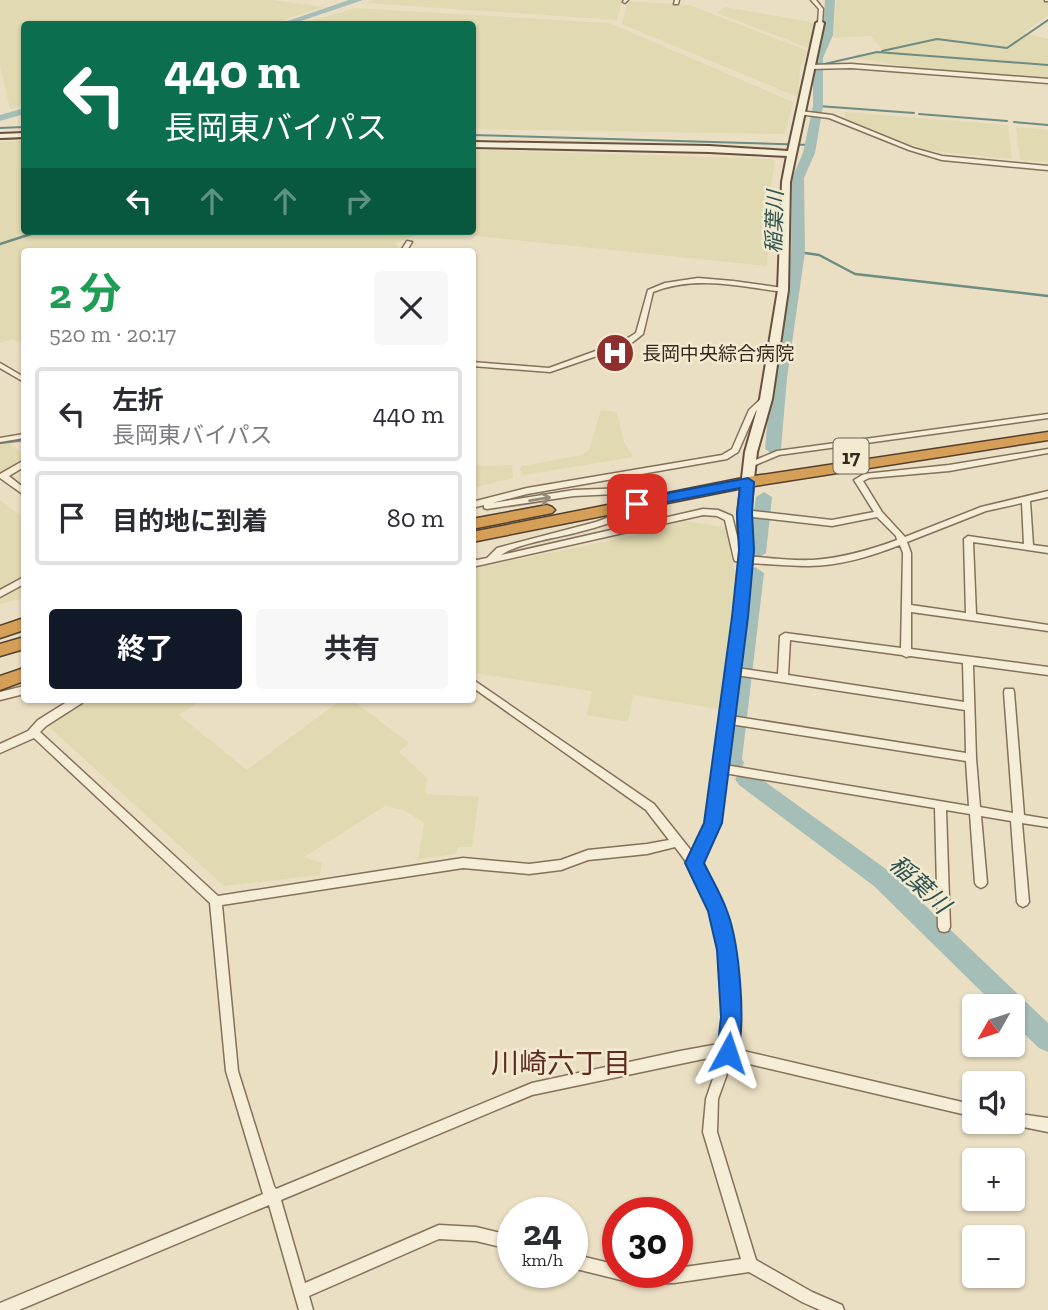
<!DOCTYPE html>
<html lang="ja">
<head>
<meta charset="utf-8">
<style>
  :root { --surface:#fff; --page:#f7f7f7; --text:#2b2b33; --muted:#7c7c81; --line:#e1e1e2; --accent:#111827 }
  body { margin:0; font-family:"Zilla Slab","Noto Sans JP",serif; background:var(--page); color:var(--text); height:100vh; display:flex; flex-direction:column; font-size:26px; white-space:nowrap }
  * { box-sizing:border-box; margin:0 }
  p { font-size:23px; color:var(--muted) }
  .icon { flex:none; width:38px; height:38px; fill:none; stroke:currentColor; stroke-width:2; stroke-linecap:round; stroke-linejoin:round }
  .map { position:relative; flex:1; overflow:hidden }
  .drawer { position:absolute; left:21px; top:248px; width:455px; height:455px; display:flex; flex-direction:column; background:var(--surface); border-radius:7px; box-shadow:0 2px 5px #0004 }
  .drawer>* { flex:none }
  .top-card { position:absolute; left:21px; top:21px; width:455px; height:214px; border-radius:7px; box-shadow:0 2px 5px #0004; background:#0b6e4f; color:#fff; overflow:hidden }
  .needle { width:46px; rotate:231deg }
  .controls { position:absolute; left:962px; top:994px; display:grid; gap:14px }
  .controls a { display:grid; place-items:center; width:63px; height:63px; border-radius:7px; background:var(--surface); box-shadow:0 2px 5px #0004; font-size:35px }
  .speed { position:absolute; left:497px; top:1197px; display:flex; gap:14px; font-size:35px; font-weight:700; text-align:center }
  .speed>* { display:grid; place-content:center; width:91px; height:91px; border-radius:50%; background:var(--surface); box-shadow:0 2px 5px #0004; line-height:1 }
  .speed small { font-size:18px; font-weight:400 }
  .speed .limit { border:10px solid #d22; background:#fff; color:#111 }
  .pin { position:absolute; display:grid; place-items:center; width:60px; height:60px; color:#fff; margin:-30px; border-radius:14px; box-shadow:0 4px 10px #0006 }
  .me { position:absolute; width:77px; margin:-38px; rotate:5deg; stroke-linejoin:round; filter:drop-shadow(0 0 5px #0008) }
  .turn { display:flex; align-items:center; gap:24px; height:147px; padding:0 28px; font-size:32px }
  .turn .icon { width:91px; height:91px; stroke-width:2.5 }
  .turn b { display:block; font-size:49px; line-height:60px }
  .lanes { display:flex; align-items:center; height:66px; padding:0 28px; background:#0003; justify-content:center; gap:35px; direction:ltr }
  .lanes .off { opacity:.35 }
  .round { display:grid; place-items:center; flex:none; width:74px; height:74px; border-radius:7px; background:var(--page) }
  .overview { display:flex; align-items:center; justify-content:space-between; height:119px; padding:0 28px }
  h1 { font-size:42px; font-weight:700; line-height:52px; color:#1e9e55 }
  .action { display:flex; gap:14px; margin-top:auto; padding:14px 28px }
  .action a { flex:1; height:80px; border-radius:7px; background:var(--accent); color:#fff; font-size:28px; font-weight:700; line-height:80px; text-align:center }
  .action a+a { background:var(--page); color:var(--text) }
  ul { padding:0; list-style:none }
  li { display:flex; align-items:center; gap:21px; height:94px; margin:0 14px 10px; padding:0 14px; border:4px solid var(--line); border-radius:7px }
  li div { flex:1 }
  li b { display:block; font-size:26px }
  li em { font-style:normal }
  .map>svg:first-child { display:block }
</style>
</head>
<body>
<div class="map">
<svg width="1048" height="1310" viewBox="0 0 1048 1310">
  <rect width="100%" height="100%" fill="#ebdfc3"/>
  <g fill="#e0d9b1">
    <path d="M 0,0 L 272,0 L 324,7 L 270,24 L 24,24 L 24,105 L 10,109 L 0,65 Z"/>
    <path d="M 374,0 L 622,0 L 617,20 L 366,3 Z"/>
    <path d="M 836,0 L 1041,0 L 1048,2 L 1048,15 L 1023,33 L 1048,39 L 1048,78 L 911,67 L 854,58 L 853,55 L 884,51 L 871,36 L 833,38 Z"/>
    <path d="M 628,1 L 689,5 L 808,51 L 800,68 L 798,97 L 622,24 Z"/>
    <path d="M 725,7 L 816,23 L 814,42 L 811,49 L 717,13 Z"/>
    <path d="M 355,8 L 609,23 L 793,102 L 785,134 L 473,129 L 472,24 L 302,24 Z"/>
    <path d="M 845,112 L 1008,125 L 1012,159 L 924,150 L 845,118 Z"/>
    <path d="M 1016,127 L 1048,130 L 1048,162 L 1020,160 Z"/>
    <path d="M 24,141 L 24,231 L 426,231 L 396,243 L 398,248 L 395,252 L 24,252 L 24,341 L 18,342 L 12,339 L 0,343 L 0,142 Z"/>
    <path d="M 473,150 L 771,159 L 775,161 L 770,191 L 767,266 L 428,231 L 472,231 Z"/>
    <path d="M 601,410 L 617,412 L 624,442 L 633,457 L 523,475 L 520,469 L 522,466 L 582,455 L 589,450 Z"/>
    <path d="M 9,443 L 24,454 L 24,461 L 0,473 L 0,445 Z"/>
    <path d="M 512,465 L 513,478 L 473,488 L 473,466 Z"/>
    <path d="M 0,500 L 24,518 L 24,598 L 0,604 Z"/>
    <path d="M 684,521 L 728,528 L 729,548 L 734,569 L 738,570 L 719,709 L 633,695 L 628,722 L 587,715 L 592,691 L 473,673 L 472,569 L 628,537 Z"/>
    <path d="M 88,700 L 202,700 L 179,715 L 247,770 L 341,700 L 352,700 L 409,743 L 399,752 L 427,778 L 425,794 L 479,797 L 472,847 L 458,847 L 456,854 L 418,859 L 424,823 L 404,810 L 385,806 L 304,857 L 322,863 L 320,875 L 224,886 L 48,726 Z"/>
  </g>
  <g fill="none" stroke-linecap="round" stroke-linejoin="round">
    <g stroke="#6c8c84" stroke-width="2">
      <path d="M 882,51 L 937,39 L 1007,48 L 1048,20"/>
      <path d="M 820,65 L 877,52 L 1048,65"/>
      <path d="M 818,106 L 914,113"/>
      <path d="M 919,114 L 1007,121"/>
      <path d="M 1014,122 L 1048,125"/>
      <path d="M 0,128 L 24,127"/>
      <path d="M 472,135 L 811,145"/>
      <path d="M 0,139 L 24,138"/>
    </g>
    <g stroke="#6c8c84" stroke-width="2.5">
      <path d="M 0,244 L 40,231"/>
      <path d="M 798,252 L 819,255 L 855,274 L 1048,296"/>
      <path d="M 0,443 L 24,440"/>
    </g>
    <g fill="#a5beb7" fill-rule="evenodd">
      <path d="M 349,0 L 363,0 L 292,24 L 279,24 Z"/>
      <path d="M 825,0 L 835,0 L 833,35 L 823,58 L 823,106 L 815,153 L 804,178 L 805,252 L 787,378 L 781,449 L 773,454 L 765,449 L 771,378 L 791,252 L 792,178 L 803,153 L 813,106 L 813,58 L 823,35 Z"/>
      <path d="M 24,108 L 24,114 L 0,121 L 0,115 Z"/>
      <path d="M 764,492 L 772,497 L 766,553 L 757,559 L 748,553 L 756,497 Z"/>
      <path d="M 755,567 L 764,573 L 742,759 L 744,763 L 741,769 L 734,771 L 727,769 L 722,759 L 746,573 Z"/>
      <path d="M 746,771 L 753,773 L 890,872 L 1048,1023 L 1048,1052 L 1039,1048 L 1013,1023 L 1013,1006 L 996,1006 L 874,886 L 739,785 L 735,779 L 739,773 Z"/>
    </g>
    <defs>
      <g id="street">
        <path d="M 624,0 L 628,0 L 625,3 L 623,2 Z"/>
        <path d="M 675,0 L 679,0 L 678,4 L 674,4 Z"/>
        <path d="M 811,0 L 816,0 L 823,9 L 822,24 L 818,23 L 819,9 Z"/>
        <rect x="1045" y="0" width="3" height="1"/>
        <path d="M 851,64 L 1048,79 L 1048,83 L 851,68 L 809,69 L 806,67 L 809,65 Z"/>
        <path d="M 800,111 L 832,115 L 913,148 L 942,156 L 1048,166 L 1048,170 L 942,160 L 909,150 L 829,118 L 798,114 L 797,113 Z"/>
        <path d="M 407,241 L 412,242 L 406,252 L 400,252 Z"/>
        <path d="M 698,278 L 733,281 L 783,288 L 786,290 L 783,292 C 739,286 695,275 653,292 L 643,334 L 629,345 L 550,372 L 472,366 L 472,362 L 549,368 L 623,341 L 636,333 L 648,290 L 665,283 Z"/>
        <path d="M 0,363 L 24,377 L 24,382 L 0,368 Z"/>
        <path d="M 763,397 L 766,397 L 770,399 L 756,411 L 738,452 L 727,459 L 527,494 L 492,503 L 574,490 L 655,487 L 658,488 L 659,490 L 658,492 L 574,496 L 487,509 L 484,508 L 484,505 L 472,508 L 472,502 L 527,488 L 722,455 L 732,449 L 749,410 Z"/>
        <path d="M 1048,414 L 1048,418 L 779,455 L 753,466 L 750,466 L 746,464 L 777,451 Z"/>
        <path d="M 24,434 L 24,438 L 0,442 L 0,438 Z"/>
        <path d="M 1048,449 L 1048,453 L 949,471 L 869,478 L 863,481 L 882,512 L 905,537 L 981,507 L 1048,491 L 1048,497 L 1030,501 L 1033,545 L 1048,547 L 1048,553 L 973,542 L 976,614 L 1048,625 L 1048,631 L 911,612 L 911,649 L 1048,667 L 1048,675 L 973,665 L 976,758 L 980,807 L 1013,813 L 1004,692 L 1005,689 L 1013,689 L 1014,692 L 1024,815 L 1048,819 L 1048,827 L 1022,823 L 1029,902 L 1027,905 L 1023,907 L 1019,905 L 1017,902 L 1011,821 L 981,816 L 987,883 L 985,886 L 981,888 L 977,886 L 975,883 L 970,814 L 946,810 L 950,927 L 948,931 L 944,932 L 940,931 L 938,927 L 935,808 L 724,773 L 718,823 L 700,863 C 708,879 719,895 724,912 C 738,955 738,1004 735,1049 L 975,1105 L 975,1117 L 732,1060 L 718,1099 L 717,1132 L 756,1260 L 812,1292 L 842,1305 L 844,1310 L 820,1310 L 802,1302 L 749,1272 L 674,1283 L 637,1284 L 572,1268 L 572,1254 L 618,1265 L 618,1272 L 677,1272 L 677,1268 L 741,1259 L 703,1132 L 706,1099 L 720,1058 L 713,1057 L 532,1095 L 281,1200 L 305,1283 L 439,1225 L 476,1227 L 513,1236 L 513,1250 L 476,1241 L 439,1239 L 309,1296 L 313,1310 L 299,1310 L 269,1205 L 19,1310 L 0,1310 L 0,1303 L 263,1194 L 226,1071 L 210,903 L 34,738 L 0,753 L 0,744 L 28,731 L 38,720 L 70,700 L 83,700 L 82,703 L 46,726 L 40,732 L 218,896 L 463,858 L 529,864 L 561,860 L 588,850 L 647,844 L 669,840 L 646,810 L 472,687 L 472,679 L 654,804 L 693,853 L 708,823 L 714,771 L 713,768 L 715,765 L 740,562 L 735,561 L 734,559 L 725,520 L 717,516 L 703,515 L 472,567 L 472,561 L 487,558 L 497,548 L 596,522 L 634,508 L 656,498 L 659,499 L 660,501 L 659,503 C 632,516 604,526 575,533 C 555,538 516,544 501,555 L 703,509 L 718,510 L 732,516 L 742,556 C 765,557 790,561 813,560 C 842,558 870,550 897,540 L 896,536 L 877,517 L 832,526 L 744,516 L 740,513 L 744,510 L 832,520 L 874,512 L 854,480 L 864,474 L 949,465 ZM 1022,503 L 1024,544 L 968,536 L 964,539 L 966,613 L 911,605 L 911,553 L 907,542 L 986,511 ZM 900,545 L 903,553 L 901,648 L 785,633 L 780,636 L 778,674 L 737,668 L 749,563 C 769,564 789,566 809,566 C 840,566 871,556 900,545 ZM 790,640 L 902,655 L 906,657 L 910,656 L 963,663 L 964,702 L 788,675 ZM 736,675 L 965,710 L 966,753 L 731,716 ZM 730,724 L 966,761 L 969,806 L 725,765 ZM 675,847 C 690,866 705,890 713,913 C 726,954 726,1003 722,1046 L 713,1045 L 680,1051 L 532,1083 L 276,1189 L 274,1186 L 238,1071 L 222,905 L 463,868 L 529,874 L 561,870 L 588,860 L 647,854 Z"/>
        <path d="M 21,462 L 24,462 L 24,467 L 9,476 L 24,488 L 24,495 L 0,478 L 0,474 Z"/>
        <path d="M 24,577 L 24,584 L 0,597 L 0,590 Z"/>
        <path d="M 24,686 L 24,694 L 0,700 L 0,692 Z"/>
        <path d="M 1013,1113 L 1048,1118 L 1048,1132 L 1008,1124 L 1008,1122 L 1013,1122 Z"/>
      </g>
      <g id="secondary">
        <path d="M 820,21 L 824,23 L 790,182 L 788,290 L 772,399 L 757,452 L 750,513 L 751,560 L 745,564 L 739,560 L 738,513 L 745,452 L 760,399 L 778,290 L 782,182 L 787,156 L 709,152 L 472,147 L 472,142 L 709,146 L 788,151 L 816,23 Z"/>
        <path d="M 24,133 L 24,137 L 0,138 L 0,134 Z"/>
      </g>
      <g id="highway">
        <path d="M 1048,432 L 1048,440 L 748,487 L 472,542 L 472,532 L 748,477 Z"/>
        <path d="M 547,505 L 552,507 L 555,510 L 552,513 L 472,529 L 472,519 Z"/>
        <path d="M 24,618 L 24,630 L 0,638 L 0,626 Z"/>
        <path d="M 24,637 L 24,649 L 0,656 L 0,644 Z"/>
        <path d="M 24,668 L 24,681 L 0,690 L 0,676 Z"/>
      </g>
    </defs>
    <use href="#street" stroke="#84715b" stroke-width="3"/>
    <use href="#secondary" stroke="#66523e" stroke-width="4"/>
    <use href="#highway" stroke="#523f2f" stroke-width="3"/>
    <use href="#street" fill="#f6edd6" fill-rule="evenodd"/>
    <use href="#secondary" fill="#f6edd6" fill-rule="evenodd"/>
    <use href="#highway" fill="#d69f58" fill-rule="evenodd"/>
  </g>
  <defs><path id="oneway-shaft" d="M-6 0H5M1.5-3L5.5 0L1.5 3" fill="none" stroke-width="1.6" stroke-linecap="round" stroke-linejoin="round" transform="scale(1.75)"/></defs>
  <use stroke="#968b7a" href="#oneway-shaft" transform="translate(540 499) rotate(-9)"/>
  <path fill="#1a73e8" stroke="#114b97" stroke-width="2" d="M 748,478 L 754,482 L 752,513 L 754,550 L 748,617 L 722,823 L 704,863 C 711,878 721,894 727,911 C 739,942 748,1030 735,1060 L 728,1063 L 720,1060 L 717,1053 L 721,1017 L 717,950 L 708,911 L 685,863 L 704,823 L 732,617 L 739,550 L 737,513 L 740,488 L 637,508 L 630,504 L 637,499 Z"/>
  <defs>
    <symbol id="hospital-disc" viewBox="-11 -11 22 22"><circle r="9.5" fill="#8f2f2f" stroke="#f3ead2"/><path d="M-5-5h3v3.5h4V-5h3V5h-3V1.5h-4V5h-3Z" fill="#fff"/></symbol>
  </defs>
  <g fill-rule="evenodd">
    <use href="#hospital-disc" x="593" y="331" width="44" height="44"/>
  </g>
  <g text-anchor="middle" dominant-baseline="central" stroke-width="5" stroke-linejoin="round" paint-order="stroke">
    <g font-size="19" fill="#35291e" stroke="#f3ead2" text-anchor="start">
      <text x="642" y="353">長岡中央綜合病院</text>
    </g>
    <g font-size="21" font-style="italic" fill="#2e5451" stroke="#f3ead2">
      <text transform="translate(774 222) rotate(-88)">稲葉川</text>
    </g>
    <rect fill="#f3ead2" stroke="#6e6354" stroke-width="2" x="833.5" y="438.5" width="35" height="35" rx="5"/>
    <g font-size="21" font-weight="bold" fill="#35291e">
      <text x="851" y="456">17</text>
    </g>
    <g font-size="24" font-style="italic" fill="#2e5451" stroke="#f3ead2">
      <text transform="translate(920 884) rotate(43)">稲葉川</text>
    </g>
    <g font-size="28" fill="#5f2d20" stroke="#f3ead2">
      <text x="561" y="1063">川崎六丁目</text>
    </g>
  </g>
</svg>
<div class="controls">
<a><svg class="needle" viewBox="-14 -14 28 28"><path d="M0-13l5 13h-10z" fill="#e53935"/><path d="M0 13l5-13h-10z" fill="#7c7c81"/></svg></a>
<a><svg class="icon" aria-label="sound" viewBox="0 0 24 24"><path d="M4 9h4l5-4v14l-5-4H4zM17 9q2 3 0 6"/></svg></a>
<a>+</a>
<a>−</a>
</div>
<div class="speed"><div>24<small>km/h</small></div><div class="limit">30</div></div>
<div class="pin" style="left:637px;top:504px;background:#d93025"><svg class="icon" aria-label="arrive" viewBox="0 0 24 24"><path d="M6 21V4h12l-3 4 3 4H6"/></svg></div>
<svg class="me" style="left:728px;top:1053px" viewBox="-20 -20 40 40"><path d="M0-17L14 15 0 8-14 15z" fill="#1a73e8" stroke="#fff" stroke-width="4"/></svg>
<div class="top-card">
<div class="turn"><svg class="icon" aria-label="left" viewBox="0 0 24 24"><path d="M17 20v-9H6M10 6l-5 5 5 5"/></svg><div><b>440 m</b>長岡東バイパス</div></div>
<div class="lanes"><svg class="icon" aria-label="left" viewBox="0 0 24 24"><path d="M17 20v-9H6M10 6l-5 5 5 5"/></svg><svg class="icon off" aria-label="ahead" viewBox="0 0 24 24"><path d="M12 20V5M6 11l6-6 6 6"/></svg><svg class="icon off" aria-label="ahead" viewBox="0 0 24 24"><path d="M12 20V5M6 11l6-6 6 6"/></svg><svg class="icon off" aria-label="right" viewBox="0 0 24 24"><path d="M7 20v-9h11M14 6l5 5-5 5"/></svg></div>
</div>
<section class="drawer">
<div class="overview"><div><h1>2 分</h1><p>520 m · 20:17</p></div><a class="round"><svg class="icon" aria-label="close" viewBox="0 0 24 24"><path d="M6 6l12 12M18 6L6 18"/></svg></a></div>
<ul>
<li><svg class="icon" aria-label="left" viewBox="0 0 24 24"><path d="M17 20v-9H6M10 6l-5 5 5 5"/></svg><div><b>左折</b><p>長岡東バイパス</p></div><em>440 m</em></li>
<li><svg class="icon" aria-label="arrive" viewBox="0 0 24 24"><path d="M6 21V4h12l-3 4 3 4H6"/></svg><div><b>目的地に到着</b></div><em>80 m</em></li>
</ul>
<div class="action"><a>終了</a><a>共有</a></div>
</section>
</div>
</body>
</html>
